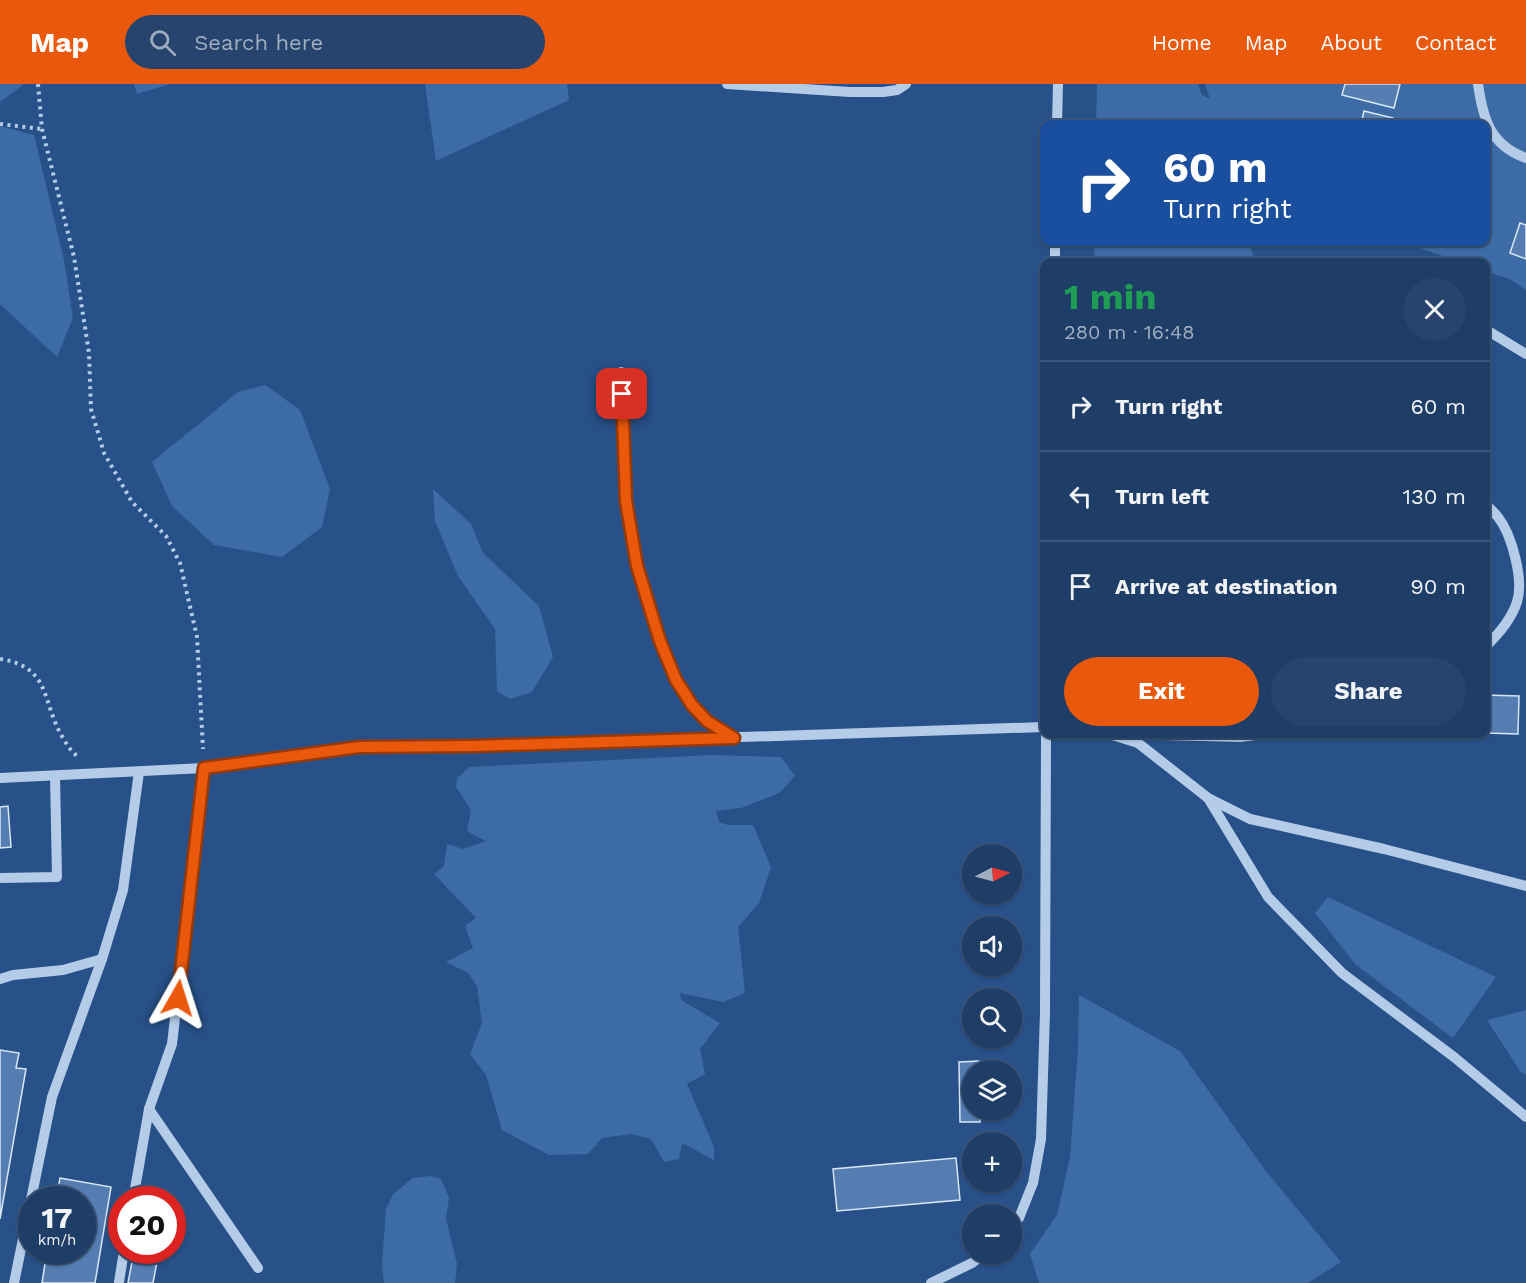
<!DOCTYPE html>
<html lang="en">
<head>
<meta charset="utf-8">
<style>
  :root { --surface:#1e3d67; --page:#26446d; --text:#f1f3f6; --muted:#a1aec0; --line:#3c567b; --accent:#ea580c }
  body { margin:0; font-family:"Work Sans",sans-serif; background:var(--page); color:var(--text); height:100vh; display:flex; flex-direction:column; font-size:22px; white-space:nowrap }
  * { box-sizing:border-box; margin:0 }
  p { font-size:20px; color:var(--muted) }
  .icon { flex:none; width:33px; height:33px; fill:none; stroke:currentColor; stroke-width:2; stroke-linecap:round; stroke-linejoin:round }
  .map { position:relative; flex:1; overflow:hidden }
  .sheet { position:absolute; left:1040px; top:174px; width:450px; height:480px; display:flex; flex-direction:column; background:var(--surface); border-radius:12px; box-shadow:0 2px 4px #0004,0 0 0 2px var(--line) }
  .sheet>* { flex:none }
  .guide { position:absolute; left:1040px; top:36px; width:450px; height:126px; border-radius:12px; box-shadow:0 2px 4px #0004,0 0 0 2px var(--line); background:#1a4fa0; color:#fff; overflow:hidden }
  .needle { width:39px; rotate:84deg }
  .tools { position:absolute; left:962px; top:760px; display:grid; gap:12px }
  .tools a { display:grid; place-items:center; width:60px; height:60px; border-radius:50%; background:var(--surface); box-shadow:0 2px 4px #0004,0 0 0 2px var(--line); font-size:30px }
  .speed { position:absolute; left:18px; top:1102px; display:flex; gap:12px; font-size:30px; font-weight:700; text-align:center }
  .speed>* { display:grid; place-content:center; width:78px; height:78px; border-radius:50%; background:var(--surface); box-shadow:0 2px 4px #0004,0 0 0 2px var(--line); line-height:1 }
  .speed small { font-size:15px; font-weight:400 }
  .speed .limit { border:9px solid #d22; background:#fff; color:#111 }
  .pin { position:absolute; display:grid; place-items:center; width:51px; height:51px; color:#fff; margin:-26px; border-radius:12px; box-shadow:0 3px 9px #0006 }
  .me { position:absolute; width:66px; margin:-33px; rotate:6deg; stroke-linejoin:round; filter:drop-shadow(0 0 4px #0008) }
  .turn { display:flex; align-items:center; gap:21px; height:126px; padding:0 24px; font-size:27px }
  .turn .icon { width:78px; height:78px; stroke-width:2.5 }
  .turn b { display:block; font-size:42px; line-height:51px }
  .round { display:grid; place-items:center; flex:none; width:63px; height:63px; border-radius:32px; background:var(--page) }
  .summary { display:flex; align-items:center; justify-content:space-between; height:102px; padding:0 24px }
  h1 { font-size:36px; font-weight:700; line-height:45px; color:#1e9e55 }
  .action { display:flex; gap:12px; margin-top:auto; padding:12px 24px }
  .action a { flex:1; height:69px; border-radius:36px; background:var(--accent); color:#fff; font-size:24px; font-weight:700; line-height:69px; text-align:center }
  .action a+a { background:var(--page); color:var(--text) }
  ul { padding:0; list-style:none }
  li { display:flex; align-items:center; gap:18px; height:90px; padding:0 24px; border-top:2px solid var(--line) }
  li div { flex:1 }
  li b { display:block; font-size:22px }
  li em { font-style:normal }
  header { display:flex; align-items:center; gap:36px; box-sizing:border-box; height:84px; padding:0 30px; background:var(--accent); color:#fff }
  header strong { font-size:28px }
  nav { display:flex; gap:33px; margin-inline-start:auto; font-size:21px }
  .search { width:420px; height:54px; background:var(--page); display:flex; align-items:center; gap:15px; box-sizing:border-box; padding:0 21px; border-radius:33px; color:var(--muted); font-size:22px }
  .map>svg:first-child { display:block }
</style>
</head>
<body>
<header>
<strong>Map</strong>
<div class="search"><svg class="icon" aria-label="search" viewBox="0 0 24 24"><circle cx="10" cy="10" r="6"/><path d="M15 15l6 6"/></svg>Search here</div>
<nav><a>Home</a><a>Map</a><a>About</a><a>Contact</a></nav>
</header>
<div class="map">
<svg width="1526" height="1199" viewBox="0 0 1526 1199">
  <rect width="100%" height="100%" fill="#285189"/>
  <g fill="#3d6ba5">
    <path d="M 0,0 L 23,0 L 23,1 L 0,18 Z"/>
    <path d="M 134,0 L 170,0 L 137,10 Z"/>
    <path d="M 425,0 L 567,0 L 569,16 L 436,77 Z"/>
    <path d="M 1097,0 L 1198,0 L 1202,11 L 1210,15 L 1205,0 L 1526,0 L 1526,206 L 1510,195 L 1485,187 L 1485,178 L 1461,178 L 1401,158 L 1485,158 L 1485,40 L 1096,40 Z"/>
    <path d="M 0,42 L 34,51 L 64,176 L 73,234 L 57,273 L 0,220 Z"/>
    <path d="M 1095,158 L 1249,158 L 1255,178 L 1094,178 Z"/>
    <path d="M 265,301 L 300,326 L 330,405 L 322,443 L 282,473 L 214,461 L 172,422 L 152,378 L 238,308 Z"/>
    <path d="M 433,405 L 471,440 L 483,469 L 539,522 L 553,573 L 532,608 L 510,615 L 497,607 L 495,545 L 458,492 L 435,437 Z"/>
    <path d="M 712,671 L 781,673 L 795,692 L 779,709 L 741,724 L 716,727 L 719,738 L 728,741 L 753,741 L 771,783 L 759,819 L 738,843 L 745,909 L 723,918 L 680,909 L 681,916 L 720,939 L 700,965 L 705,990 L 687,1000 L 714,1063 L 714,1076 L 682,1059 L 679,1075 L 664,1078 L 651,1055 L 631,1050 L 602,1054 L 588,1070 L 549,1071 L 502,1046 L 486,991 L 470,970 L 482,939 L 477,902 L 468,889 L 446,878 L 473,864 L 465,842 L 476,834 L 434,790 L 444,782 L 447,760 L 463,765 L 486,757 L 467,747 L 471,726 L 456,703 L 457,694 L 470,683 Z"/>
    <path d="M 1328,813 L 1496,893 L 1453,954 L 1356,881 L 1315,829 Z"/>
    <path d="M 1079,911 L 1180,967 L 1265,1086 L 1341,1178 L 1308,1199 L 1039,1199 L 1030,1170 L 1057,1131 L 1070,1073 L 1078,964 Z"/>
    <path d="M 1526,926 L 1526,991 L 1520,987 L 1487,936 Z"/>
    <path d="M 431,1092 L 441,1095 L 449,1114 L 446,1135 L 457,1180 L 455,1199 L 384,1199 L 382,1179 L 386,1125 L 393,1110 L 413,1094 Z"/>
  </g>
  <g fill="#557db2" stroke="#d9e6f7" stroke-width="1.5">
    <path d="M 1345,0 L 1400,0 L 1394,24 L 1342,11 Z"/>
    <path d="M 1364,27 L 1393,34 L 1391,40 L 1361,40 Z"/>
    <path d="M 1520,139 L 1526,141 L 1526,175 L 1510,169 Z"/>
    <path d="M 1485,611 L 1519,612 L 1518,650 L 1485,649 Z"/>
    <path d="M 1421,650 L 1460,650 L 1459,655 L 1421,654 Z"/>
    <path d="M 8,722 L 11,763 L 0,764 L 0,723 Z"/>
    <path d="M 0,966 L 19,969 L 16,984 L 26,985 L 0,1135 Z"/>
    <path d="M 979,977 L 979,987 L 972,987 L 972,1026 L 980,1026 L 980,1038 L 960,1038 L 959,978 Z"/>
    <path d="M 956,1074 L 960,1116 L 837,1127 L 833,1085 Z"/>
    <path d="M 60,1094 L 111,1103 L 95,1199 L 42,1199 L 47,1167 L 82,1167 L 82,1116 L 56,1116 Z"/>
    <path d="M 134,1167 L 159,1167 L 153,1199 L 128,1199 Z"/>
  </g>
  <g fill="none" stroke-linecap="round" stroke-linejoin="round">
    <g stroke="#b5cce9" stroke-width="4" stroke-dasharray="3 4.5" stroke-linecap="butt">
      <path d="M 38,0 L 42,45 L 74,173 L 89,269 L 91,325 L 104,369 L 132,418 L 166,452 L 180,479 L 197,553 L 203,665"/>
      <path d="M 0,40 L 42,45"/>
      <path d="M 0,575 C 52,583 41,618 63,654 C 67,661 71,667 77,672"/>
    </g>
    <g stroke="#b5cce9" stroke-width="10">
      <path d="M 727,0 L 850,8 L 883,8 L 897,6 L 906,0"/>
      <path d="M 1478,0 C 1483,35 1490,61 1526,74"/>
      <path d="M 1057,40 L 1058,0"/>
      <path d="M 1055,178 L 1055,158"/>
      <path d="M 1485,245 L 1526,270"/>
      <path d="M 621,288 L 626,417 L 637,482 L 660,557 L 676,596 L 692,621 L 707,637 L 734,654"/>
      <path d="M 1485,419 C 1489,424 1494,428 1498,433 C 1512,451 1524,496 1517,518 C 1511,536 1499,550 1485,563"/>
      <path d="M 1109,650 L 1138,659 L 1208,714 L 1250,735 L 1384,765 L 1526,802"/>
      <path d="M 1123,650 L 1240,653 L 1263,650"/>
      <path d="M 0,694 L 204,684 L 359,663 L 473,662 L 1044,643"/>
      <path d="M 1208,714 L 1268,813 L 1342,889 L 1454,973 L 1526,1033"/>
      <path d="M 0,794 L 57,793 L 55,692"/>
      <path d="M 0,895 L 13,891 L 63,886 L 102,875"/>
      <path d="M 149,1025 L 258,1184"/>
      <path d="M 133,1116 L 149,1025 L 172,960 L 204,684"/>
      <path d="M 1011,1144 L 1019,1134 L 1033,1099 L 1041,1055 L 1045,928 L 1046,650"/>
      <path d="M 119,1198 L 124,1167"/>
      <path d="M 14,1199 L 52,1013 L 102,875 L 123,806 L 139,688"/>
      <path d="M 931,1199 L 972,1179 L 984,1170"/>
    </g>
  </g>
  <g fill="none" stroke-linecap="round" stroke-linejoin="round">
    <defs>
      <path id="route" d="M 178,914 L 204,684 L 359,663 L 473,662 L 734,654 L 707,637 L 692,621 L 676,596 L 660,557 L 637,482 L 626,417 L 622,310"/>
    </defs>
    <use href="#route" stroke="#983908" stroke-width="15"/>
    <use href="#route" stroke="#ea580c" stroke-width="10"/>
  </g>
</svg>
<div class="tools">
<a><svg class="needle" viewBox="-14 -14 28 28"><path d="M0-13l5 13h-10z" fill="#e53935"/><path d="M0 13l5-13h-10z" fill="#a1aec0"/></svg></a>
<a><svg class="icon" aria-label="sound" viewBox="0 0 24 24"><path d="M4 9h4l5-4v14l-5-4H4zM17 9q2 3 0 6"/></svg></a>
<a><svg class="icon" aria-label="search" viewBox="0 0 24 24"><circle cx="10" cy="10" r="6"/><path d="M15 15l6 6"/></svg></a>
<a><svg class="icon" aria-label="layers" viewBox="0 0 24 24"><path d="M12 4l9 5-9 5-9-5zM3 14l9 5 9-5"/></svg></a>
<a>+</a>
<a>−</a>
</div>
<div class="speed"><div>17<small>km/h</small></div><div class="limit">20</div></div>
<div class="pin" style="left:622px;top:310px;background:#d93025"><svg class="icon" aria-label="arrive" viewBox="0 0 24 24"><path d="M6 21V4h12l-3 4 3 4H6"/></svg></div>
<svg class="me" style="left:178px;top:914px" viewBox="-20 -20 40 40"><path d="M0-17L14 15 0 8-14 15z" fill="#ea580c" stroke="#fff" stroke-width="4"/></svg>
<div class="guide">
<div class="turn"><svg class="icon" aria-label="right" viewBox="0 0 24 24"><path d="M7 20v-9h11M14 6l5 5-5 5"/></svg><div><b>60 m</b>Turn right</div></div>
</div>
<section class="sheet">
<div class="summary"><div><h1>1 min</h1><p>280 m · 16:48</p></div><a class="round"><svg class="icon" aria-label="close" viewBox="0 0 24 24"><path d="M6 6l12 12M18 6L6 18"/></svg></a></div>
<ul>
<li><svg class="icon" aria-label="right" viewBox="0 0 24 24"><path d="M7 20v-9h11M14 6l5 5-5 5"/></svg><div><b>Turn right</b></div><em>60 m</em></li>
<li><svg class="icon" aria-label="left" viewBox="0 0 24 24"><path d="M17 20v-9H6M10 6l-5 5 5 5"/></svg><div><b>Turn left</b></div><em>130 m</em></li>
<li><svg class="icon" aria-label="arrive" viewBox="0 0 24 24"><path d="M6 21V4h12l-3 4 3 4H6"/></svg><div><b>Arrive at destination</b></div><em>90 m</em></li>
</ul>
<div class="action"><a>Exit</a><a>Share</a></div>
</section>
</div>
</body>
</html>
